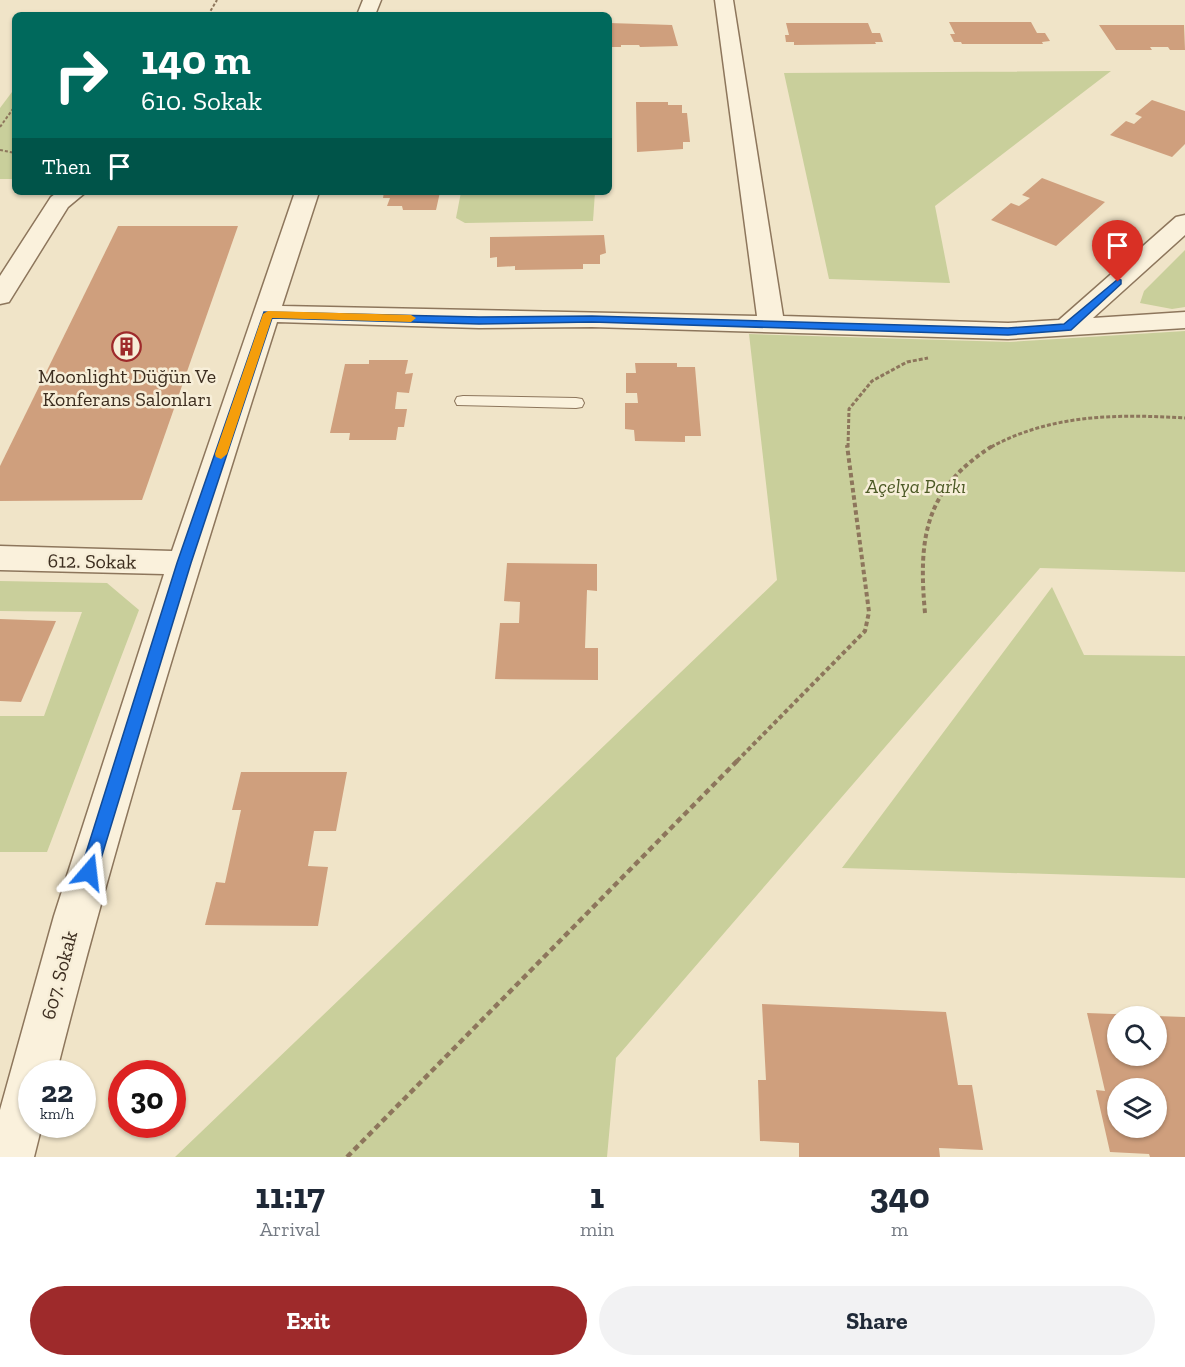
<!DOCTYPE html>
<html lang="en">
<head>
<meta charset="utf-8">
<style>
  :root { --surface:#fff; --page:#f2f2f3; --text:#1f2937; --muted:#747a83; --accent:#9e2a2b }
  body { margin:0; font-family:"Zilla Slab",serif; background:var(--page); color:var(--text); height:100vh; display:flex; flex-direction:column; font-size:22px; white-space:nowrap }
  * { box-sizing:border-box; margin:0 }
  p { font-size:20px; color:var(--muted) }
  .icon { flex:none; width:33px; height:33px; fill:none; stroke:currentColor; stroke-width:2; stroke-linecap:round; stroke-linejoin:round }
  .map { position:relative; height:1157px; overflow:hidden }
  .details { display:flex; flex-direction:column; background:var(--surface); flex:1 }
  .details>* { flex:none }
  .guide { position:absolute; left:12px; top:12px; width:600px; height:183px; border-radius:9px; box-shadow:0 2px 4px #0004; background:#00695c; color:#fff; overflow:hidden }
  .buttons { position:absolute; left:1107px; top:1006px; display:grid; gap:12px }
  .buttons a { display:grid; place-items:center; width:60px; height:60px; border-radius:50%; background:var(--surface); box-shadow:0 2px 4px #0004; font-size:30px }
  .speed { position:absolute; left:18px; top:1060px; display:flex; gap:12px; font-size:30px; font-weight:700; text-align:center }
  .speed>* { display:grid; place-content:center; width:78px; height:78px; border-radius:50%; background:var(--surface); box-shadow:0 2px 4px #0004; line-height:1 }
  .speed small { font-size:15px; font-weight:400 }
  .speed .limit { border:9px solid #d22; background:#fff; color:#111 }
  .pin { position:absolute; display:grid; place-items:center; width:51px; height:51px; color:#fff; margin:-62px -26px; border-radius:50% 50% 50% 0; rotate:-45deg; box-shadow:0 0 6px #0007 }
  .pin .icon { rotate:45deg }
  .me { position:absolute; width:66px; margin:-33px; rotate:17deg; stroke-linejoin:round; filter:drop-shadow(0 0 4px #0008) }
  .turn { display:flex; align-items:center; gap:21px; height:126px; padding:0 30px; font-size:27px }
  .turn .icon { width:78px; height:78px; stroke-width:2.5 }
  .turn b { display:block; font-size:42px; line-height:51px }
  .then { display:flex; align-items:center; height:57px; padding:0 30px; background:#0003; gap:12px; font-size:22px }
  .eta { display:flex; justify-content:space-evenly; align-items:center; height:102px; text-align:center }
  .eta b { font-size:36px; font-weight:700; line-height:42px }
  .cta { display:flex; gap:12px; margin-top:auto; padding:12px 30px }
  .cta a { flex:1; height:69px; border-radius:36px; background:var(--accent); color:#fff; font-size:24px; font-weight:700; line-height:69px; text-align:center }
  .cta a+a { background:var(--page); color:var(--text) }
  .map>svg:first-child { display:block }
</style>
</head>
<body>
<div class="map">
<svg width="1185" height="1157" viewBox="0 0 1185 1157">
  <rect width="100%" height="100%" fill="#f0e4c8"/>
  <g fill="#c9cf9b">
    <path d="M 79,13 L 322,14 L 328,15 L 77,15 Z"/>
    <path d="M 1111,71 L 935,206 L 950,283 L 829,279 L 784,73 Z"/>
    <path d="M 15,88 L 15,179 L 0,179 L 0,108 Z"/>
    <path d="M 461,192 L 595,192 L 593,221 L 465,223 L 456,218 Z"/>
    <path d="M 1185,250 L 1185,307 L 1172,309 L 1140,303 L 1144,291 Z"/>
    <path d="M 1185,331 L 1185,572 L 1040,568 L 616,1058 L 607,1157 L 175,1157 L 777,580 L 749,334 L 1010,342 Z"/>
    <path d="M 0,581 L 107,583 L 139,610 L 47,852 L 0,852 L 0,716 L 44,716 L 82,612 L 0,611 Z"/>
    <path d="M 1052,587 L 1084,655 L 1185,656 L 1185,878 L 842,868 Z"/>
  </g>
  <g fill="#cf9f7d" fill-rule="evenodd">
    <path d="M 949,22 L 1031,22 L 1037,33 L 1045,33 L 1050,41 L 1042,42 L 1043,44 L 962,44 L 961,42 L 954,42 L 950,34 L 955,34 Z"/>
    <path d="M 609,23 L 672,25 L 678,46 L 640,47 L 639,45 L 621,45 L 621,47 L 609,47 Z"/>
    <path d="M 786,23 L 868,23 L 872,33 L 880,33 L 883,42 L 875,42 L 876,44 L 794,45 L 794,42 L 786,42 L 785,35 L 789,35 Z"/>
    <path d="M 1099,25 L 1184,25 L 1185,50 L 1170,50 L 1168,47 L 1150,47 L 1152,50 L 1116,50 Z"/>
    <path d="M 1152,100 L 1185,111 L 1185,144 L 1172,157 L 1110,135 L 1126,121 L 1134,124 L 1142,117 L 1135,114 Z"/>
    <path d="M 636,102 L 668,102 L 668,105 L 682,105 L 682,113 L 687,113 L 690,142 L 683,142 L 683,149 L 637,152 Z"/>
    <path d="M 1042,178 L 1105,202 L 1056,246 L 991,220 L 1011,203 L 1019,206 L 1030,198 L 1022,195 Z"/>
    <path d="M 384,192 L 440,192 L 436,210 L 403,210 L 402,206 L 387,206 L 390,198 L 383,198 Z"/>
    <path d="M 118,226 L 238,226 L 142,500 L 0,501 L 0,466 Z"/>
    <path d="M 604,235 L 606,253 L 600,255 L 600,264 L 583,264 L 583,269 L 515,270 L 515,266 L 497,267 L 497,257 L 490,258 L 490,237 Z"/>
    <path d="M 369,360 L 408,360 L 405,374 L 413,373 L 409,393 L 397,392 L 395,409 L 407,409 L 404,427 L 398,427 L 396,440 L 349,440 L 350,433 L 330,433 L 345,364 L 369,364 Z"/>
    <path d="M 635,363 L 677,363 L 677,367 L 695,367 L 701,436 L 685,436 L 685,442 L 635,441 L 634,430 L 625,429 L 625,403 L 638,403 L 637,393 L 626,393 L 626,373 L 636,373 Z"/>
    <path d="M 507,563 L 597,564 L 597,591 L 587,590 L 585,648 L 598,648 L 598,680 L 495,679 L 500,623 L 519,623 L 520,602 L 504,601 Z"/>
    <path d="M 0,619 L 56,621 L 21,702 L 0,701 Z"/>
    <path d="M 241,772 L 347,772 L 336,831 L 314,831 L 308,866 L 328,867 L 318,926 L 205,925 L 216,882 L 225,883 L 241,810 L 232,810 Z"/>
    <path d="M 762,1004 L 946,1012 L 958,1085 L 972,1085 L 983,1150 L 939,1148 L 940,1157 L 799,1157 L 799,1143 L 760,1141 L 758,1080 L 766,1080 Z"/>
    <path d="M 1087,1013 L 1140,1015 L 1140,1017 L 1118,1017 L 1118,1056 L 1156,1056 L 1156,1016 L 1185,1017 L 1185,1157 L 1150,1157 L 1149,1154 L 1110,1152 L 1096,1090 L 1105,1091 ZM 1118,1089 L 1156,1089 L 1156,1128 L 1118,1128 Z"/>
  </g>
  <g fill="none" stroke-linecap="round" stroke-linejoin="round">
    <defs>
      <path id="service" d="M 463,396 L 576,398 L 582,399 L 584,403 L 582,407 L 576,408 L 457,405 L 455,401 L 457,397 Z"/>
      <g id="minor">
        <path d="M 363,0 L 381,0 L 375,15 L 357,15 Z"/>
        <path d="M 715,0 L 733,0 L 783,316 L 1008,323 L 1059,320 L 1176,217 L 1185,215 L 1185,235 L 1093,318 L 1185,312 L 1185,328 L 1008,339 L 592,327 L 479,328 L 277,322 C 198,571 120,821 56,1074 L 32,1074 L 32,1125 L 42,1125 L 34,1157 L 0,1157 L 0,1110 L 54,916 L 164,574 L 0,570 L 0,546 L 172,551 L 295,192 L 319,192 L 282,306 L 757,316 Z"/>
        <path d="M 58,192 L 86,192 L 68,207 L 9,302 L 0,304 L 0,276 L 51,197 Z"/>
      </g>
    </defs>
    <use href="#service" stroke="#8d765c" stroke-width="2"/>
    <use href="#minor" stroke="#8d765c" stroke-width="3"/>
    <g stroke="#8d765c" stroke-width="2" stroke-dasharray="3 2" stroke-linecap="butt">
      <path d="M 208,15 L 217,0"/>
      <path d="M 0,127 L 15,106"/>
      <path d="M 0,150 L 15,153"/>
    </g>
    <g stroke="#8d765c" stroke-width="3" stroke-dasharray="4 2" stroke-linecap="butt">
      <path d="M 848,447 L 849,409 L 872,381 L 907,362 L 928,358"/>
      <path d="M 991,447 C 1052,414 1118,414 1185,418"/>
    </g>
    <g stroke="#8d765c" stroke-width="4" stroke-dasharray="4.5 3" stroke-linecap="butt">
      <path d="M 925,613 C 918,537 925,488 994,445"/>
      <path d="M 737,761 L 865,631 L 869,612 L 847,445"/>
    </g>
    <path stroke="#8d765c" stroke-width="4.5" stroke-dasharray="6 4" stroke-linecap="butt" d="M 347,1157 L 739,759"/>
    <use href="#service" fill="#faf1dc" fill-rule="evenodd"/>
    <use href="#minor" fill="#faf1dc" fill-rule="evenodd"/>
  </g>
  <path fill="#1a73e8" stroke="#114b97" stroke-width="1.5" d="M 1118,279 L 1121,280 L 1121,284 L 1071,330 L 1008,335 L 592,322 L 479,324 L 272,318 L 191,563 L 97,872 L 95,878 L 89,880 L 83,878 L 80,872 L 177,563 L 264,312 L 479,317 L 592,316 L 1008,328 L 1064,324 Z"/>
  <path fill="#f59e0b" d="M 268,311 L 411,315 L 416,318 L 411,322 L 272,318 L 227,454 L 221,459 L 216,457 L 215,454 L 263,314 Z"/>
  <defs>
    <symbol id="building-ring" viewBox="-11 -11 22 22"><circle r="9.5" fill="#f7eed8" stroke="#9e2a2b" stroke-width="1.5"/><path d="M-4-6H4V6H1V3H-1V6H-4ZM-2.5-4.3h1.7v1.8h-1.7ZM.8-4.3h1.7v1.8H.8ZM-2.5-1h1.7V.8h-1.7ZM.8-1h1.7V.8H.8Z" fill="#9e2a2b"/></symbol>
  </defs>
  <g fill-rule="evenodd">
    <use href="#building-ring" x="110" y="330" width="33" height="33"/>
  </g>
  <g text-anchor="middle" dominant-baseline="central" stroke-width="5" stroke-linejoin="round" paint-order="stroke">
    <g font-size="20" fill="#3d2e20" stroke="#f7eed8">
      <text x="127" y="376">Moonlight Düğün Ve<tspan x="127" dy="23">Konferans Salonları</tspan></text>
    </g>
    <g font-size="20" font-style="italic" fill="#4d5a26" stroke="#f7eed8">
      <text x="916" y="486">Açelya Parkı</text>
    </g>
    <g font-size="20" fill="#3d2e20" stroke="#f7eed8">
      <text transform="translate(92 561) rotate(1)">612. Sokak</text>
      <text transform="translate(59 975) rotate(-75)">607. Sokak</text>
    </g>
  </g>
</svg>
<div class="buttons">
<a><svg class="icon" aria-label="search" viewBox="0 0 24 24"><circle cx="10" cy="10" r="6"/><path d="M15 15l6 6"/></svg></a>
<a><svg class="icon" aria-label="layers" viewBox="0 0 24 24"><path d="M12 4l9 5-9 5-9-5zM3 14l9 5 9-5"/></svg></a>
</div>
<div class="speed"><div>22<small>km/h</small></div><div class="limit">30</div></div>
<div class="pin" style="left:1118px;top:282px;background:#d93025"><svg class="icon" aria-label="arrive" viewBox="0 0 24 24"><path d="M6 21V4h12l-3 4 3 4H6"/></svg></div>
<svg class="me" style="left:89px;top:872px" viewBox="-20 -20 40 40"><path d="M0-17L14 15 0 8-14 15z" fill="#1a73e8" stroke="#fff" stroke-width="4"/></svg>
<div class="guide">
<div class="turn"><svg class="icon" aria-label="right" viewBox="0 0 24 24"><path d="M7 20v-9h11M14 6l5 5-5 5"/></svg><div><b>140 m</b>610. Sokak</div></div>
<div class="then">Then<svg class="icon" aria-label="arrive" viewBox="0 0 24 24"><path d="M6 21V4h12l-3 4 3 4H6"/></svg></div>
</div>
</div>
<section class="details">
<div class="eta">
<div><b>11:17</b><p>Arrival</p></div>
<div><b>1</b><p>min</p></div>
<div><b>340</b><p>m</p></div>
</div>
<div class="cta"><a>Exit</a><a>Share</a></div>
</section>
</body>
</html>
